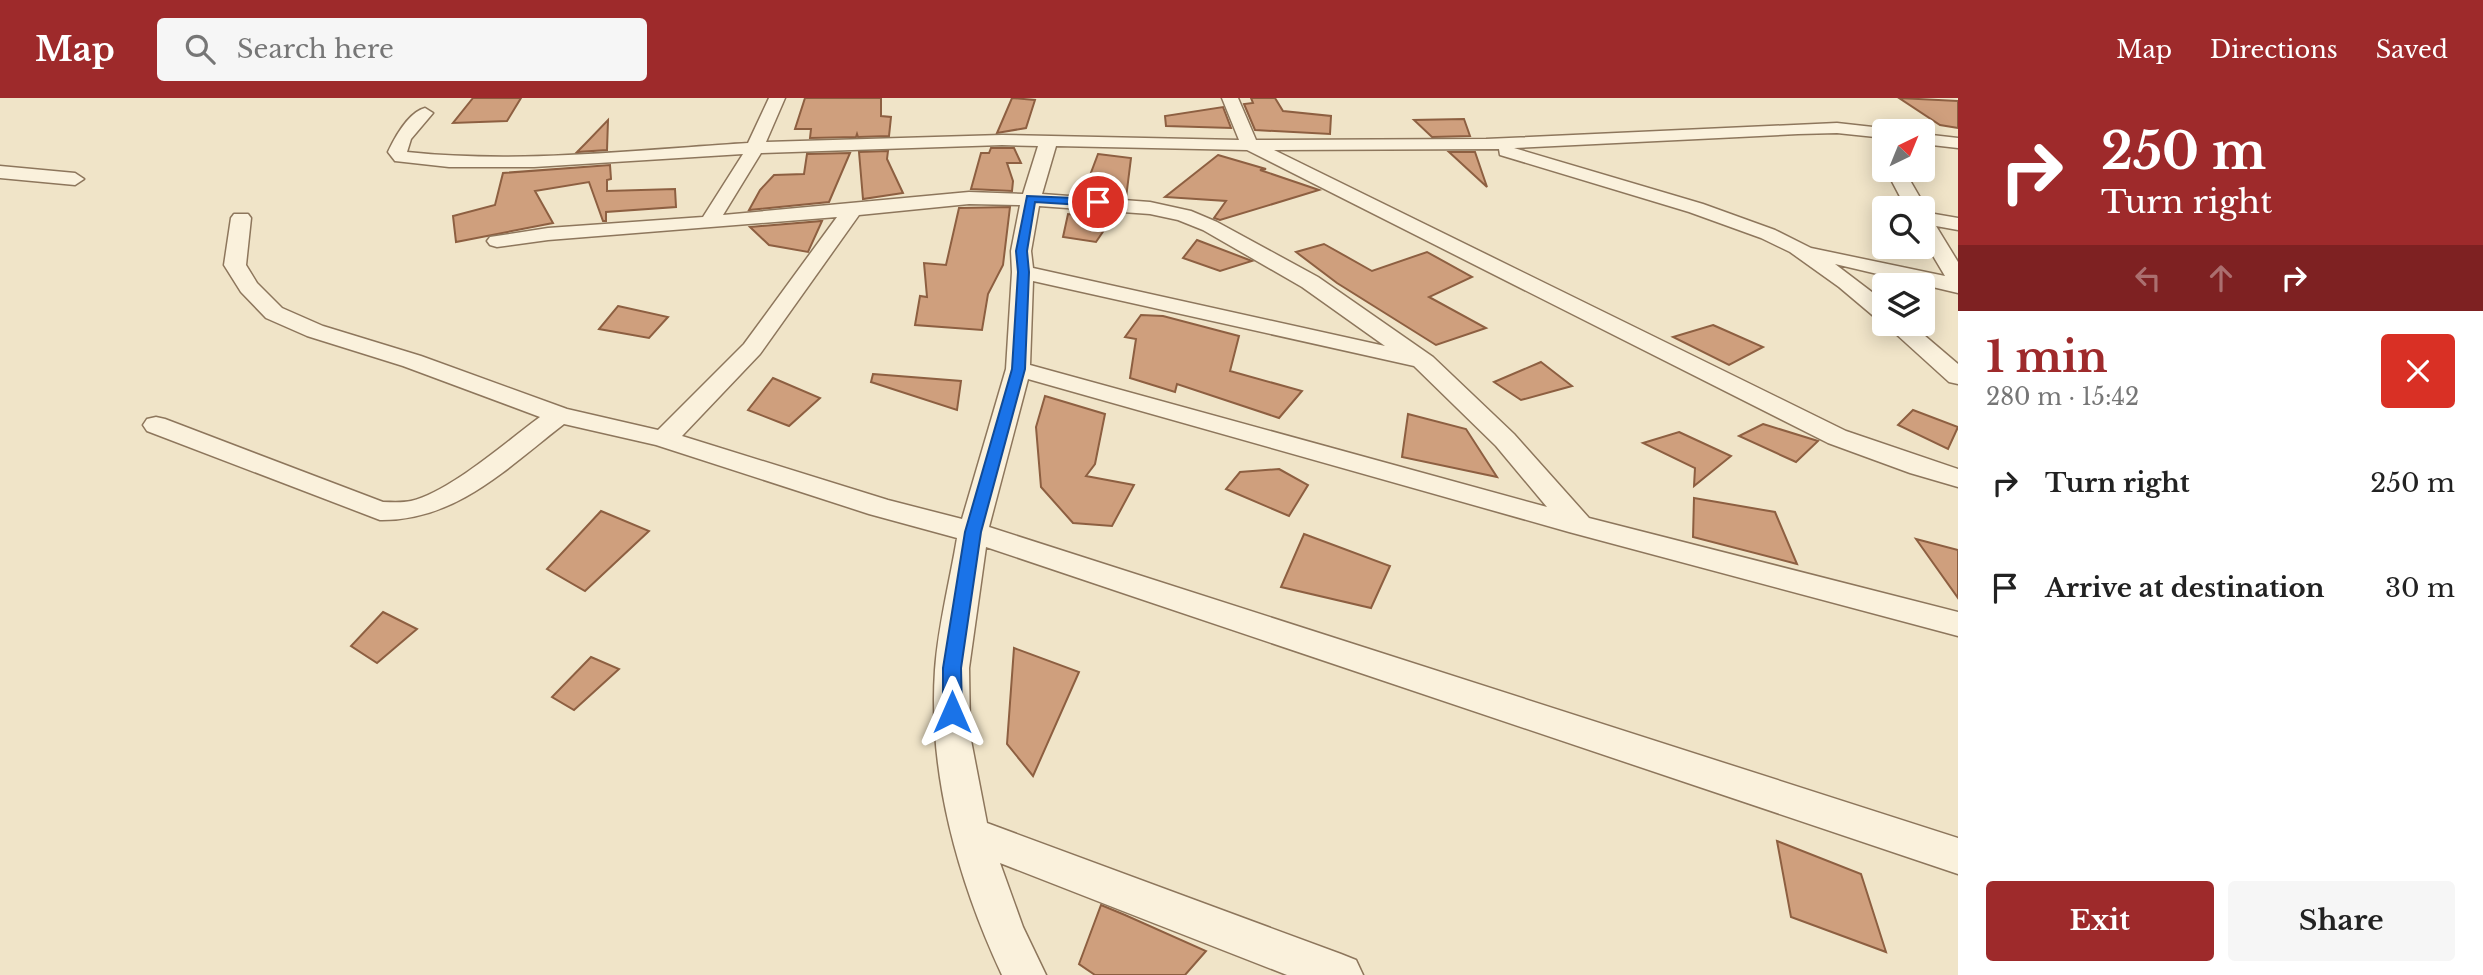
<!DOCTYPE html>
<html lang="en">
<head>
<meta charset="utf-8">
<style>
  :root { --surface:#fff; --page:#f6f6f6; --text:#222; --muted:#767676; --accent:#9e2a2b }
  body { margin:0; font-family:"Libre Baskerville",serif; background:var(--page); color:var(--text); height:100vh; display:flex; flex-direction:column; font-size:26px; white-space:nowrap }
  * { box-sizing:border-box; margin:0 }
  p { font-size:23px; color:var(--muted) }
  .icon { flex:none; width:38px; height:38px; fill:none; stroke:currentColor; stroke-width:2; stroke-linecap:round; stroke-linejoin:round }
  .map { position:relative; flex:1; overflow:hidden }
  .drawer { display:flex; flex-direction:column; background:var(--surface); width:525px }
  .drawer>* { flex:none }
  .top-card { background:#9e2a2b; color:#fff; overflow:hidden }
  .needle { width:46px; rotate:43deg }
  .fabs { position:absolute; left:1872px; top:21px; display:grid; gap:14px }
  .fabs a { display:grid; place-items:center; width:63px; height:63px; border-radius:7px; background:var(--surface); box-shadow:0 4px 18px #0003; font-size:35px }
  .pin { position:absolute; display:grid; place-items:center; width:60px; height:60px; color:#fff; margin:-30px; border:4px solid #fff; border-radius:50%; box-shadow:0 2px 7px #0007 }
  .me { position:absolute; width:77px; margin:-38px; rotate:0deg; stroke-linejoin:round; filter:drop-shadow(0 0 5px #0008) }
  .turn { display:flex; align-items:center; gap:24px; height:147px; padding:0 28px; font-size:32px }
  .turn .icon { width:91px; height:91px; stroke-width:2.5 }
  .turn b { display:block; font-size:49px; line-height:60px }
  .lanes { display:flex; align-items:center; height:66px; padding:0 28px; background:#0003; justify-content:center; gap:35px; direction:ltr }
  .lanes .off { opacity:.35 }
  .round { display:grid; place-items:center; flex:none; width:74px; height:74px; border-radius:7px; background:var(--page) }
  .head { display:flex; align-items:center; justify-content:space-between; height:119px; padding:0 28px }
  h1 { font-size:42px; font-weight:700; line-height:52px; color:var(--accent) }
  .action { display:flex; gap:14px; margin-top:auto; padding:14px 28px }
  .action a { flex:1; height:80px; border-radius:7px; background:var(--accent); color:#fff; font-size:28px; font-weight:700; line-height:80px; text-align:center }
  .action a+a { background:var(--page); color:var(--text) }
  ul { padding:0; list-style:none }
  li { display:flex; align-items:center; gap:21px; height:105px; padding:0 28px }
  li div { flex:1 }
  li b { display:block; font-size:26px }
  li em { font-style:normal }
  header { display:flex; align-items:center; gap:42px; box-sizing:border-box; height:98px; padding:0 35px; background:var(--accent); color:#fff }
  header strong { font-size:33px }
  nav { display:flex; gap:38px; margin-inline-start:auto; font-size:24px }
  .search { width:490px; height:63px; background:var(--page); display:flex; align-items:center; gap:18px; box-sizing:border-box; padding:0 24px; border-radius:7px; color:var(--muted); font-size:26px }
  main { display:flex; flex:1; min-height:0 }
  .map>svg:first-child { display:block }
</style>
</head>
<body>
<header>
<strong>Map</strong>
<div class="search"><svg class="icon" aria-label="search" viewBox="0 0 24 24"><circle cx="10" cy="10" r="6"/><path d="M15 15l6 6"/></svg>Search here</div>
<nav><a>Map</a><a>Directions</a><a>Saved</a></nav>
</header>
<main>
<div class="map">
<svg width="1958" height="877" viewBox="0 0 1958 877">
  <rect width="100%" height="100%" fill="#f0e4c8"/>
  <g fill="#cf9f7d" stroke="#8d5f41" stroke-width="2">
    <path d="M 473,0 L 521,0 L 507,23 L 453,25 Z"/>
    <path d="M 805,0 L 881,0 L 881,18 L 891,19 L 889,38 L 858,39 L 857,36 L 856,39 L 810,40 L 811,31 L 795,31 Z"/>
    <path d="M 1012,0 L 1035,2 L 1026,30 L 997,35 Z"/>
    <path d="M 1251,0 L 1275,0 L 1283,13 L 1331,18 L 1330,36 L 1255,32 L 1244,6 L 1253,5 Z"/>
    <path d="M 1899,0 L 1958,3 L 1958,30 L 1940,27 Z"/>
    <path d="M 1223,9 L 1231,30 L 1166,28 L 1165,18 Z"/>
    <path d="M 1464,21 L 1470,38 L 1432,39 L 1414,22 Z"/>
    <path d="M 608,22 L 607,52 L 577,54 L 585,46 Z"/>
    <path d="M 991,50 L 1014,50 L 1021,65 L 1007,65 L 1013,83 L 1012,93 L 971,91 L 981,55 L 989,55 Z"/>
    <path d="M 888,53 L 887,61 L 903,95 L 863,101 L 859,54 Z"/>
    <path d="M 1449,54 L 1475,54 L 1487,89 Z"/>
    <path d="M 850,55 L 829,104 L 749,112 L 760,92 L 774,77 L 804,76 L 807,56 Z"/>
    <path d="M 1098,56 L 1131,60 L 1126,100 L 1083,96 Z"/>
    <path d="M 1218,57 L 1266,71 L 1260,72 L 1319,92 L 1220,122 L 1214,120 L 1226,103 L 1165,99 Z"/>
    <path d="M 610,67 L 611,81 L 607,82 L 607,93 L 675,91 L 676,109 L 606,114 L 606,123 L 603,123 L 589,84 L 535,93 L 553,125 L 456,144 L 453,118 L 495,107 L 503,75 Z"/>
    <path d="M 1010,109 L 1003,167 L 988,196 L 982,232 L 915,227 L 920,198 L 927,199 L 924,165 L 946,167 L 959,110 Z"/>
    <path d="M 1076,113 L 1115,116 L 1096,144 L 1063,139 L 1068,116 L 1075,117 Z"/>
    <path d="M 822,123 L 808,154 L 769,147 L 750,129 Z"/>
    <path d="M 1197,142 L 1252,163 L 1220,173 L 1183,160 Z"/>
    <path d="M 1324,146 L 1372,173 L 1427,154 L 1472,179 L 1429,199 L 1486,230 L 1436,247 L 1337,185 L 1296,154 Z"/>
    <path d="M 618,208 L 668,219 L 649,240 L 599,231 Z"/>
    <path d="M 1141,217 L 1163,218 L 1239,238 L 1230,273 L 1302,293 L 1279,320 L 1177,286 L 1175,294 L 1130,280 L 1136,241 L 1125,239 Z"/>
    <path d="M 1713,227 L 1763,249 L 1729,267 L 1673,239 Z"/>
    <path d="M 1541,264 L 1572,288 L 1521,302 L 1494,284 Z"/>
    <path d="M 873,276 L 961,283 L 957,312 L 871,284 Z"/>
    <path d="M 773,280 L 820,300 L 789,328 L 748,312 Z"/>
    <path d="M 1045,298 L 1105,316 L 1095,366 L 1086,378 L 1134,387 L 1112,428 L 1073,425 L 1041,389 L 1036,329 Z"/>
    <path d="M 1913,312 L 1958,329 L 1948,351 L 1898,327 Z"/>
    <path d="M 1408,316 L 1466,331 L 1497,379 L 1402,359 Z"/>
    <path d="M 1763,326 L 1818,343 L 1796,364 L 1739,338 Z"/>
    <path d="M 1679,334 L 1731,358 L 1694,388 L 1695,370 L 1643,345 Z"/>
    <path d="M 1279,371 L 1308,387 L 1289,418 L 1226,391 L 1240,374 Z"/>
    <path d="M 1694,400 L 1775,414 L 1797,466 L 1693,439 Z"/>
    <path d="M 601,413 L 649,433 L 585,493 L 547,471 Z"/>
    <path d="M 1304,436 L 1390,468 L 1371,510 L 1281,489 Z"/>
    <path d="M 1916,441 L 1958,452 L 1958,500 Z"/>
    <path d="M 383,514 L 417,531 L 377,565 L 351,548 Z"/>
    <path d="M 1014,550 L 1079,574 L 1033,678 L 1007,646 Z"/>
    <path d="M 591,559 L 619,571 L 574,612 L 552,599 Z"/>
    <path d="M 1777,743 L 1861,776 L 1886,854 L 1791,819 Z"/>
    <path d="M 1101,807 L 1125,817 L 1206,853 L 1185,877 L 1095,877 L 1079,866 Z"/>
  </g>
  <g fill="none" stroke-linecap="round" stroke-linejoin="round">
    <defs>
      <g id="minor">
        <path d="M 769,0 L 785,0 L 766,44 L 1002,37 L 1239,42 L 1222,0 L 1238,0 L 1256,42 L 1486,41 L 1837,25 L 1891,31 L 1892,33 L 1885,33 L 1885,40 L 1837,35 L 1798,36 L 1514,50 L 1703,106 L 1775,132 L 1811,150 L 1945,178 L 1923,141 L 1923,114 L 1958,120 L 1958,132 L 1936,128 L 1958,164 L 1958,195 L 1835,166 L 1885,204 L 1885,223 L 1877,221 L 1839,189 L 1790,154 L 1761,140 L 1689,114 L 1500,57 L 1499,51 L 1274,52 L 1846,333 L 1958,371 L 1958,389 L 1910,375 L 1828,345 L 1247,52 L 1056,48 L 1042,96 L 1150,104 L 1191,113 L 1217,124 L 1318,179 L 1433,259 L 1514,336 L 1589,420 L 1958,514 L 1958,538 L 1569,434 L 1028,281 L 989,429 L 1958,740 L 1958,776 L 986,449 L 969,570 L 970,637 L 987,725 L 1341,856 L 1356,862 L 1363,877 L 1287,877 L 1000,765 L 1023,829 L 1046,877 L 1002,877 C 958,783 928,676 935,572 C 938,528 950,483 957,440 L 869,416 L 656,347 L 564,326 C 507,370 456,423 380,422 L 147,333 L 143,327 L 147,321 L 156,319 L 165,321 L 383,404 C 392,404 402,405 411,403 C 450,394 507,343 540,319 L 403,268 L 307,238 L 266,220 L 241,194 L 224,167 L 231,120 L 234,116 L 248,116 L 251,120 L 246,167 L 257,185 L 282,210 L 323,228 L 421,258 L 567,311 L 658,332 L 744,246 L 837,119 L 548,142 L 497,149 L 490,147 L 487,143 L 490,139 L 548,130 L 703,119 L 743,56 L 534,69 L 449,69 L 395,63 L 388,54 C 395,39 409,14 425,10 L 433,15 L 411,41 L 407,54 C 520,66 635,52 748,45 ZM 1002,47 L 1038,48 L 1023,96 L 969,94 L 723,117 L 761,55 ZM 969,106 L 1020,107 L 1011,153 L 1012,174 L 1006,271 L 962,421 L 888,402 L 682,338 L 760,256 L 859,117 ZM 1039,108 L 1150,116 L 1178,122 L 1203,132 L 1302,189 L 1385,248 L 1033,170 L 1031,153 ZM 1033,183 L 1414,268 L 1496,348 L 1547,409 L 1030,267 Z"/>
        <path d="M 1923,36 L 1958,40 L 1958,50 L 1923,46 Z"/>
        <path d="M 0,68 L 75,75 L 84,81 L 75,87 L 0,80 Z"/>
        <path d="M 1886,72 L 1904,72 L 1926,110 L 1923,114 L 1923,110 L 1906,110 Z"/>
        <path d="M 1885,226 L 1911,226 L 1958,266 L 1958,286 L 1949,284 Z"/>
      </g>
    </defs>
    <use href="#minor" stroke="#8d765c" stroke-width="3"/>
    <use href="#minor" fill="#faf1dc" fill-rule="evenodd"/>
  </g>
  <path fill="#1a73e8" stroke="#114b97" stroke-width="2" d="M 1027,98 L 1098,101 L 1104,104 L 1098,108 L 1035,104 L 1027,153 L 1029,174 L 1025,271 L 981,434 L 961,570 L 962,614 L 959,620 L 952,622 L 946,620 L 943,614 L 943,570 L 965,434 L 1012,271 L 1018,174 L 1016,153 Z"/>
</svg>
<div class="fabs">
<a><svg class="needle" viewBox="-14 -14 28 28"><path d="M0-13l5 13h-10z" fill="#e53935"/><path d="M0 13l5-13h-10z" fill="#767676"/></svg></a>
<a><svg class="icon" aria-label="search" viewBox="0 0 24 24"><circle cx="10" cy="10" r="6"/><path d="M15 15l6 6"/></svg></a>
<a><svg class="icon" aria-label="layers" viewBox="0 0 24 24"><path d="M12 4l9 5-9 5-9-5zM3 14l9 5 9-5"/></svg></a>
</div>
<div class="pin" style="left:1098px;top:104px;background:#d93025"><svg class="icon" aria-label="arrive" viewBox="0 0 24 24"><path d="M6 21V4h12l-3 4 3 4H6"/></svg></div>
<svg class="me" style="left:952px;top:614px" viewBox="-20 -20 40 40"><path d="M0-17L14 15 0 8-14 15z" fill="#1a73e8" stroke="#fff" stroke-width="4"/></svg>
</div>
<section class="drawer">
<div class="top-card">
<div class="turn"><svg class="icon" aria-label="right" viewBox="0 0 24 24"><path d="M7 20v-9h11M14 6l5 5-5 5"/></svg><div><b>250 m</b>Turn right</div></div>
<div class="lanes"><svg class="icon off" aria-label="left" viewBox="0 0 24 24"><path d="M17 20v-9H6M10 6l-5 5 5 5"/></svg><svg class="icon off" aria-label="ahead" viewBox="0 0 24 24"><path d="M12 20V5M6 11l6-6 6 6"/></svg><svg class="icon" aria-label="right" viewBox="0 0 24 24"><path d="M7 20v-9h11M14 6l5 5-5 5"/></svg></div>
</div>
<div class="head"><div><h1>1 min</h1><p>280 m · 15:42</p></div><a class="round" style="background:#d93025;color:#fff"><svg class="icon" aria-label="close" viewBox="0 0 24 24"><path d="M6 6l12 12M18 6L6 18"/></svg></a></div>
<ul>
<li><svg class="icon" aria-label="right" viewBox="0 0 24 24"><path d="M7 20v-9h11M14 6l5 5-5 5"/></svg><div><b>Turn right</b></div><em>250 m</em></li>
<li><svg class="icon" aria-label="arrive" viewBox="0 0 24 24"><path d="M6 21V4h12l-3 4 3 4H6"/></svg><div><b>Arrive at destination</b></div><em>30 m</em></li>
</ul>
<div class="action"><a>Exit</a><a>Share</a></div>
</section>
</main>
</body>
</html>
